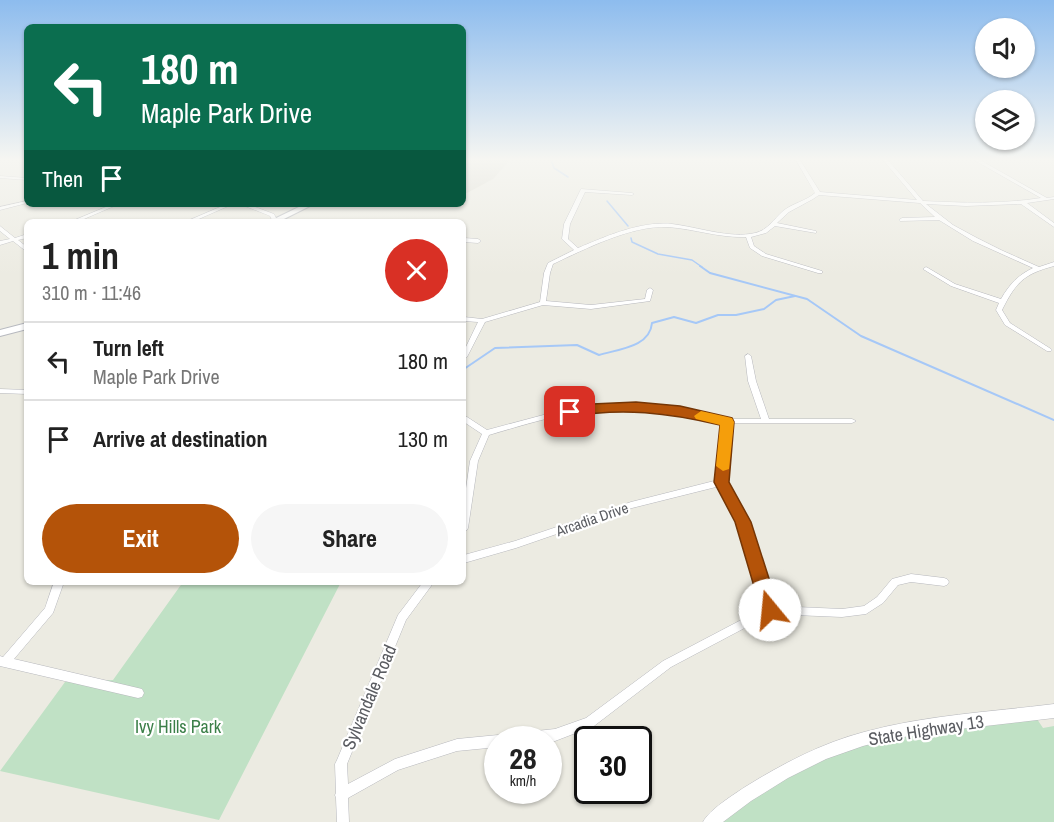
<!DOCTYPE html>
<html lang="en">
<head>
<meta charset="utf-8">
<style>
  :root { --surface:#fff; --page:#f6f6f6; --text:#222; --muted:#767676; --line:#e0e0e0; --accent:#b45309 }
  body { margin:0; font-family:"Archivo Narrow",sans-serif; background:var(--page); color:var(--text); height:100vh; display:flex; flex-direction:column; font-size:22px; white-space:nowrap }
  * { box-sizing:border-box; margin:0 }
  p { font-size:20px; color:var(--muted) }
  .icon { flex:none; width:33px; height:33px; fill:none; stroke:currentColor; stroke-width:2; stroke-linecap:round; stroke-linejoin:round }
  .map { position:relative; flex:1; overflow:hidden }
  .sheet { position:absolute; left:24px; top:219px; width:442px; height:366px; display:flex; flex-direction:column; background:var(--surface); border-radius:9px; box-shadow:0 2px 4px #0004 }
  .sheet>* { flex:none }
  .top-card { position:absolute; left:24px; top:24px; width:442px; height:183px; border-radius:9px; box-shadow:0 2px 4px #0004; background:#0b6e4f; color:#fff; overflow:hidden }
  .controls { position:absolute; left:975px; top:18px; display:grid; gap:12px }
  .controls a { display:grid; place-items:center; width:60px; height:60px; border-radius:50%; background:var(--surface); box-shadow:0 2px 4px #0004; font-size:30px }
  .speed { position:absolute; left:484px; top:726px; display:flex; gap:12px; font-size:30px; font-weight:700; text-align:center }
  .speed>* { display:grid; place-content:center; width:78px; height:78px; border-radius:50%; background:var(--surface); box-shadow:0 2px 4px #0004; line-height:1 }
  .speed small { font-size:15px; font-weight:400 }
  .speed .limit { border:3px solid #111; border-radius:9px; background:#fff; color:#111 }
  .pin { position:absolute; display:grid; place-items:center; width:51px; height:51px; color:#fff; margin:-26px; border-radius:12px; box-shadow:0 3px 9px #0006 }
  .me { position:absolute; width:66px; margin:-33px; rotate:343deg; stroke-linejoin:round; filter:drop-shadow(0 0 4px #0008) }
  .turn { display:flex; align-items:center; gap:21px; height:126px; padding:0 18px; font-size:27px }
  .turn .icon { width:78px; height:78px; stroke-width:2.5 }
  .turn b { display:block; font-size:42px; line-height:51px }
  .then { display:flex; align-items:center; height:57px; padding:0 18px; background:#0003; gap:12px; font-size:22px }
  .round { display:grid; place-items:center; flex:none; width:63px; height:63px; border-radius:32px; background:var(--page) }
  .head { display:flex; align-items:center; justify-content:space-between; height:102px; padding:0 18px }
  h1 { font-size:36px; font-weight:800; line-height:45px }
  .primary-button { display:flex; gap:12px; margin-top:auto; padding:12px 18px }
  .primary-button a { flex:1; height:69px; border-radius:36px; background:var(--accent); color:#fff; font-size:24px; font-weight:800; line-height:69px; text-align:center }
  .primary-button a+a { background:var(--page); color:var(--text) }
  ul { padding:0; list-style:none }
  li { display:flex; align-items:center; gap:18px; height:78px; padding:0 18px; border-top:2px solid var(--line) }
  li div { flex:1 }
  li b { display:block; font-size:22px }
  li em { font-style:normal }
  .map>svg:first-child { display:block }
</style>
</head>
<body>
<div class="map">
<svg width="1054" height="822" viewBox="0 0 1054 822">
  <rect width="100%" height="100%" fill="#ecebe2"/>
  <path fill="#dbdad0" d="M 464,160 L 510,160 L 493,179 L 467,193 L 464,193 Z"/>
  <g fill="#c0e1c5">
    <path d="M 183,582 L 341,582 L 219,820 L 0,771 L 65,682 L 113,680 Z"/>
    <path d="M 1031,710 L 1043,728 L 1054,726 L 1054,822 L 718,822 L 791,768 L 906,729 Z"/>
  </g>
  <g fill="none" stroke-linecap="round" stroke-linejoin="round">
    <g stroke="#a6c8f7" stroke-width="1.5">
      <path d="M 551,160 L 554,168 L 568,177"/>
      <path d="M 607,201 L 628,226"/>
      <path d="M 631,238 L 632,242 L 658,254 L 692,260 L 702,267"/>
    </g>
    <g stroke="#a6c8f7" stroke-width="2">
      <path d="M 700,266 L 710,273 L 807,299 L 861,336 L 1054,420"/>
      <path d="M 464,369 L 495,348 L 577,345 L 599,355 C 619,349 650,347 652,323 L 674,317 L 696,323 L 718,315 L 736,315 L 764,309 L 776,300 L 795,296"/>
    </g>
    <defs>
      <g id="minor">
        <path d="M 796,160 L 800,160 L 820,192 L 917,200 L 883,160 L 888,160 L 923,201 C 963,203 1002,204 1041,198 L 974,160 L 980,160 L 1047,198 L 1054,197 L 1054,199 L 1027,203 L 1054,223 L 1054,227 L 1021,204 L 966,206 L 926,204 L 953,225 L 977,238 L 1001,250 L 1039,267 L 1054,262 L 1054,266 C 1024,274 1016,282 1002,310 L 1010,323 L 1051,349 L 1052,350 L 1051,351 L 1047,351 L 1005,325 L 996,310 L 999,303 L 951,286 L 923,269 L 926,267 L 928,268 L 955,284 L 1001,299 C 1009,285 1018,275 1033,268 L 973,241 L 939,220 L 900,221 L 899,220 L 902,218 L 935,217 L 920,203 L 819,195 L 813,199 L 789,212 L 777,223 L 816,231 L 816,233 L 775,226 L 766,233 L 751,237 L 754,246 L 766,254 L 822,271 L 822,273 L 818,273 L 762,256 L 750,248 L 746,237 C 720,238 694,229 668,227 C 632,225 585,249 553,264 L 550,273 L 546,301 L 591,305 L 645,299 L 647,290 L 650,288 L 653,290 L 650,301 L 591,309 L 543,305 L 485,322 L 467,357 L 464,359 L 464,351 L 478,322 L 464,321 L 464,317 L 482,319 L 540,302 L 544,273 L 548,263 L 574,250 L 562,239 L 564,224 L 581,189 L 632,193 L 634,194 L 632,195 L 585,192 L 570,224 L 568,239 L 578,248 C 607,236 640,221 672,224 C 698,227 730,239 755,233 C 768,230 774,219 783,211 C 793,203 806,201 815,193 Z"/>
        <path d="M 0,176 L 27,178 L 27,180 L 0,178 Z"/>
        <path d="M 27,201 L 27,203 L 0,210 L 0,207 Z"/>
        <path d="M 113,204 L 119,204 L 77,222 L 70,222 Z"/>
        <path d="M 227,204 L 233,204 L 192,222 L 185,222 Z"/>
        <path d="M 240,204 L 247,204 L 274,214 L 277,220 L 289,220 L 292,222 L 273,222 L 270,216 Z"/>
        <path d="M 0,226 L 15,238 L 27,234 L 27,238 L 18,240 L 27,247 L 27,252 L 13,241 L 0,245 L 0,241 L 10,239 L 0,231 Z"/>
        <path d="M 464,238 L 478,239 L 481,241 L 478,243 L 464,242 Z"/>
        <path d="M 748,354 L 751,356 L 756,381 L 769,419 L 852,419 L 856,421 L 852,423 L 731,423 L 726,482 L 747,522 L 774,606 L 842,609 L 864,606 L 877,597 L 892,579 L 911,574 L 944,578 L 947,579 L 949,582 L 947,585 L 944,586 L 911,582 L 898,585 L 883,603 L 866,614 L 842,617 L 771,614 L 671,667 L 594,726 L 555,741 L 549,741 L 549,740 L 498,740 L 498,747 L 457,751 L 398,770 L 348,798 L 349,822 L 337,822 L 336,798 L 335,795 L 336,793 L 335,764 L 337,760 L 398,615 L 423,582 L 434,582 L 406,620 L 347,764 L 348,784 L 395,759 L 457,739 L 498,735 L 502,737 L 503,739 L 504,736 L 508,734 L 555,729 L 586,718 L 663,661 L 764,608 L 739,522 L 720,486 L 632,508 L 516,548 L 464,563 L 464,555 L 515,541 L 631,502 L 718,480 L 723,423 C 681,413 637,406 594,410 C 558,414 523,425 489,435 L 478,461 L 468,528 L 467,530 L 464,531 L 464,502 L 470,461 L 482,434 L 464,422 L 464,417 L 467,417 L 487,430 L 547,414 L 593,406 L 636,405 L 680,409 L 724,419 L 761,419 L 748,381 L 745,356 Z"/>
        <path d="M 0,389 L 27,390 L 27,394 L 0,393 Z"/>
        <path d="M 54,582 L 64,582 L 53,613 L 14,659 L 138,688 L 142,689 L 144,693 L 142,697 L 138,698 L 0,666 L 0,656 L 3,657 L 45,608 Z"/>
      </g>
      <path id="tertiary" d="M 1054,704 L 1054,718 L 933,732 L 886,740 L 863,746 L 826,759 L 788,778 L 751,801 L 723,822 L 703,822 C 709,810 733,795 745,787 C 782,764 822,743 864,732 C 926,715 991,712 1054,704 Z"/>
      <g id="secondary">
        <path d="M 305,204 L 314,204 L 278,222 L 268,222 Z"/>
        <path d="M 27,323 L 27,329 L 0,336 L 0,330 Z"/>
      </g>
    </defs>
    <use href="#minor" stroke="#b7b8bd" stroke-width="1"/>
    <use href="#tertiary" stroke="#b7b8bd" stroke-width="1"/>
    <use href="#secondary" stroke="#b7b9bf" stroke-width="2"/>
    <use href="#minor" fill="#fff" fill-rule="evenodd"/>
    <use href="#tertiary" fill="#fff" fill-rule="evenodd"/>
    <use href="#secondary" fill="#fff" fill-rule="evenodd"/>
  </g>
  <linearGradient id="sky" x2="0" y2="1"><stop stop-color="#8dbcee"/><stop offset="0.58" stop-color="#f6f6f2"/><stop offset="1" stop-color="#f6f6f2" stop-opacity="0"/></linearGradient>
  <rect width="1054" height="275" fill="url(#sky)"/>
  <path fill="#b45309" stroke="#753606" stroke-width="1.5" d="M 636,402 L 680,406 L 732,418 L 734,422 L 729,482 L 751,522 L 779,610 L 776,615 L 770,618 L 763,615 L 761,610 L 735,522 L 714,482 L 720,425 C 669,413 621,407 570,417 L 563,412 L 565,409 L 592,404 Z"/>
  <path fill="#f59e0b" d="M 701,411 L 732,418 L 734,422 L 729,469 L 723,471 L 716,466 L 720,425 L 696,419 L 694,416 Z"/>
  <g text-anchor="middle" dominant-baseline="central" stroke-width="4.5" stroke-linejoin="round" paint-order="stroke">
    <g font-size="15" fill="#5a5c61" stroke="#fff">
      <text transform="translate(592 519) rotate(-19)">Arcadia Drive</text>
    </g>
    <g font-size="18" fill="#5a5c61" stroke="#fff">
      <text transform="translate(369 697) rotate(-67)">Sylvandale Road</text>
      <text transform="translate(926 730) rotate(-9)">State Highway 13</text>
    </g>
    <g font-size="18" fill="#3b7f48" stroke="#fff">
      <text x="178" y="726">Ivy Hills Park</text>
    </g>
  </g>
</svg>
<div class="controls">
<a><svg class="icon" aria-label="sound" viewBox="0 0 24 24"><path d="M4 9h4l5-4v14l-5-4H4zM17 9q2 3 0 6"/></svg></a>
<a><svg class="icon" aria-label="layers" viewBox="0 0 24 24"><path d="M12 4l9 5-9 5-9-5zM3 14l9 5 9-5"/></svg></a>
</div>
<div class="speed"><div>28<small>km/h</small></div><div class="limit">30</div></div>
<div class="pin" style="left:570px;top:412px;background:#d93025"><svg class="icon" aria-label="arrive" viewBox="0 0 24 24"><path d="M6 21V4h12l-3 4 3 4H6"/></svg></div>
<svg class="me" style="left:770px;top:610px" viewBox="-20 -20 40 40"><circle r="19" fill="#fff"/><path d="M0-13L10 11 0 6-10 11z" fill="#b45309"/></svg>
<div class="top-card">
<div class="turn"><svg class="icon" aria-label="left" viewBox="0 0 24 24"><path d="M17 20v-9H6M10 6l-5 5 5 5"/></svg><div><b>180 m</b>Maple Park Drive</div></div>
<div class="then">Then<svg class="icon" aria-label="arrive" viewBox="0 0 24 24"><path d="M6 21V4h12l-3 4 3 4H6"/></svg></div>
</div>
<section class="sheet">
<div class="head"><div><h1>1 min</h1><p>310 m · 11:46</p></div><a class="round" style="background:#d93025;color:#fff"><svg class="icon" aria-label="close" viewBox="0 0 24 24"><path d="M6 6l12 12M18 6L6 18"/></svg></a></div>
<ul>
<li><svg class="icon" aria-label="left" viewBox="0 0 24 24"><path d="M17 20v-9H6M10 6l-5 5 5 5"/></svg><div><b>Turn left</b><p>Maple Park Drive</p></div><em>180 m</em></li>
<li><svg class="icon" aria-label="arrive" viewBox="0 0 24 24"><path d="M6 21V4h12l-3 4 3 4H6"/></svg><div><b>Arrive at destination</b></div><em>130 m</em></li>
</ul>
<div class="primary-button"><a>Exit</a><a>Share</a></div>
</section>
</div>
</body>
</html>
